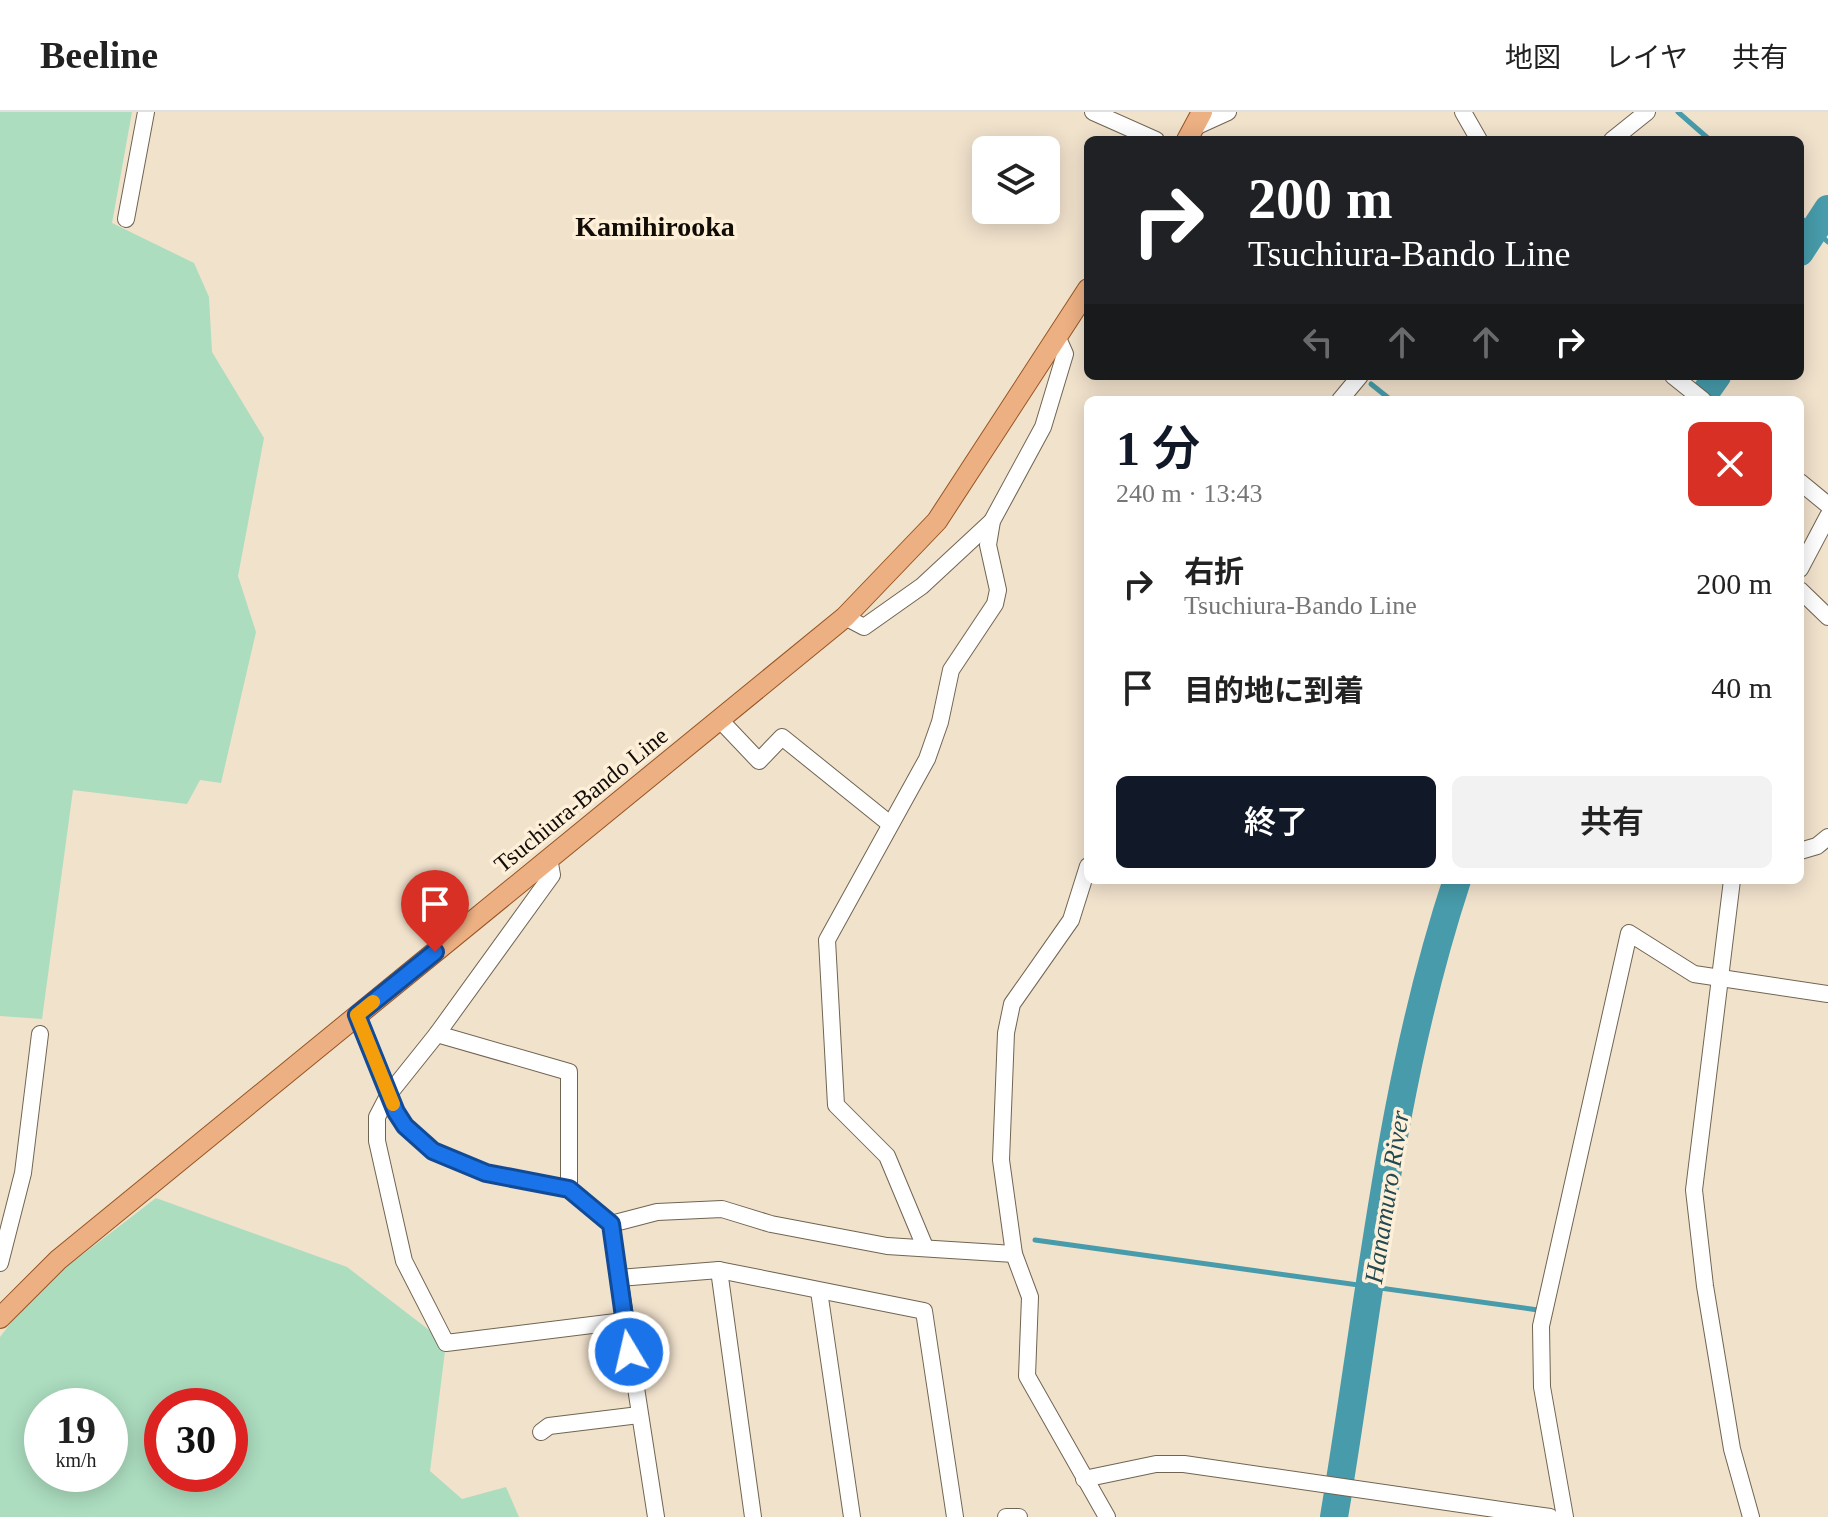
<!DOCTYPE html>
<html lang="ja">
<head>
<meta charset="utf-8">
<style>
  :root { --surface:#fff; --page:#f2f2f2; --text:#222; --muted:#767676; --line:#e0e0e0; --accent:#111827 }
  body { margin:0; font-family:"Times New Roman","Noto Sans JP",serif; background:var(--page); color:var(--text); height:100vh; display:flex; flex-direction:column; font-size:30px; white-space:nowrap }
  * { box-sizing:border-box; margin:0 }
  p { font-size:26px; color:var(--muted) }
  .icon { flex:none; width:44px; height:44px; fill:none; stroke:currentColor; stroke-width:2; stroke-linecap:round; stroke-linejoin:round }
  .map { position:relative; flex:1; overflow:hidden }
  .details { position:absolute; left:1084px; top:284px; width:720px; height:488px; display:flex; flex-direction:column; background:var(--surface); border-radius:12px; box-shadow:0 4px 20px #0003 }
  .details>* { flex:none }
  .top-card { position:absolute; left:1084px; top:24px; width:720px; height:244px; border-radius:12px; box-shadow:0 4px 20px #0003; background:#202124; color:#fff; overflow:hidden }
  .buttons { position:absolute; left:972px; top:24px; display:grid; gap:16px }
  .buttons a { display:grid; place-items:center; width:88px; height:88px; border-radius:12px; background:var(--surface); box-shadow:0 4px 20px #0003; font-size:40px }
  .speed { position:absolute; left:24px; top:1276px; display:flex; gap:16px; font-size:40px; font-weight:700; text-align:center }
  .speed>* { display:grid; place-content:center; width:104px; height:104px; border-radius:50%; background:var(--surface); box-shadow:0 4px 20px #0003; line-height:1 }
  .speed small { font-size:20px; font-weight:400 }
  .speed .limit { border:12px solid #d22; background:#fff; color:#111 }
  .pin { position:absolute; display:grid; place-items:center; width:68px; height:68px; color:#fff; margin:-82px -34px; border-radius:50% 50% 50% 0; rotate:-45deg; box-shadow:0 0 8px #0007 }
  .pin .icon { rotate:45deg }
  .me { position:absolute; width:88px; margin:-44px; rotate:351deg; stroke-linejoin:round; filter:drop-shadow(0 0 6px #0008) }
  .turn { display:flex; align-items:center; gap:28px; height:168px; padding:0 32px; font-size:36px }
  .turn .icon { width:104px; height:104px; stroke-width:2.5 }
  .turn b { display:block; font-size:56px; line-height:68px }
  .lanes { display:flex; align-items:center; height:76px; padding:0 32px; background:#0003; justify-content:center; gap:40px; direction:ltr }
  .lanes .off { opacity:.35 }
  .round { display:grid; place-items:center; flex:none; width:84px; height:84px; border-radius:12px; background:var(--page) }
  .headline { display:flex; align-items:center; justify-content:space-between; height:136px; padding:0 32px }
  h1 { font-size:48px; font-weight:600; line-height:60px; color:var(--accent) }
  .action { display:flex; gap:16px; margin-top:auto; padding:16px 32px }
  .action a { flex:1; height:92px; border-radius:12px; background:var(--accent); color:#fff; font-size:32px; font-weight:600; line-height:92px; text-align:center }
  .action a+a { background:var(--page); color:var(--text) }
  ul { padding:0; list-style:none }
  li { display:flex; align-items:center; gap:24px; height:104px; padding:0 32px }
  li div { flex:1 }
  li b { display:block; font-size:30px }
  li em { font-style:normal }
  header { display:flex; align-items:center; gap:48px; box-sizing:border-box; height:112px; padding:0 40px; background:var(--surface); border-bottom:2px solid var(--line) }
  header strong { font-size:38px }
  nav { display:flex; gap:44px; margin-inline-start:auto; font-size:28px }
  .map>svg:first-child { display:block }
</style>
</head>
<body>
<header>
<strong>Beeline</strong>
<nav><a>地図</a><a>レイヤ</a><a>共有</a></nav>
</header>
<div class="map">
<svg width="1828" height="1405" viewBox="0 0 1828 1405">
  <rect width="100%" height="100%" fill="#f1e2cc"/>
  <g fill="#acddbf" fill-rule="evenodd">
    <path d="M 0,0 L 132,0 L 112,111 L 194,151 L 209,185 L 212,240 L 264,326 L 238,464 L 256,520 L 221,671 L 200,668 L 187,692 L 73,678 L 42,907 L 0,904 Z"/>
    <path d="M 156,1086 L 347,1155 L 446,1231 L 430,1359 L 462,1387 L 506,1375 L 519,1405 L 0,1405 L 0,1225 L 35,1179 ZM 42,1294 L 110,1294 L 110,1362 L 42,1362 ZM 162,1294 L 230,1294 L 230,1362 L 162,1362 Z"/>
  </g>
  <g fill="none" stroke-linecap="round" stroke-linejoin="round">
    <g stroke="#479baa" stroke-width="5">
      <path d="M 1678,0 L 1710,28"/>
      <path d="M 1800,105 L 1828,130"/>
      <path d="M 1371,272 L 1391,288"/>
      <path d="M 1035,1128 L 1538,1198"/>
    </g>
    <g stroke="#479baa" stroke-width="28">
      <path d="M 1800,140 L 1828,97"/>
      <path d="M 1700,288 L 1717,264"/>
      <path d="M 1334,1405 C 1370,1192 1389,974 1457,768"/>
    </g>
    <defs>
      <g id="minor">
        <path d="M 1093,0 L 1156,28"/>
        <path d="M 1463,0 L 1479,28"/>
        <path d="M 1195,15 L 1228,0"/>
        <path d="M 1612,28 L 1647,0"/>
        <path d="M 126,107 L 146,0"/>
        <path d="M 1673,264 L 1703,288"/>
        <path d="M 1340,288 L 1360,264"/>
        <path d="M 1800,370 L 1828,393"/>
        <path d="M 1800,457 L 1828,404"/>
        <path d="M 1800,478 L 1828,505"/>
        <path d="M 845,505 L 864,515 L 922,474 L 992,409"/>
        <path d="M 721,609 L 759,649 L 782,625 L 890,712"/>
        <path d="M 1800,739 L 1817,734 L 1828,725"/>
        <path d="M 549,746 L 552,763 L 437,922 L 389,982 L 377,1005 L 377,1029 L 404,1149 L 446,1231 L 624,1209"/>
        <path d="M 1088,754 L 1071,808 L 1012,892 L 1006,921 L 1001,1048 L 1014,1142 L 1030,1185 L 1027,1264 L 1107,1405"/>
        <path d="M 1732,768 L 1694,1078 L 1705,1174 L 1732,1337 L 1751,1405"/>
        <path d="M 357,903 L 396,1000 L 405,1014 L 433,1039 L 486,1061 L 569,1077 L 611,1112 L 619,1166"/>
        <path d="M 437,922 L 569,960 L 569,1077"/>
        <path d="M 611,1112 L 657,1100 L 722,1097 L 771,1112 L 887,1134 L 1014,1142"/>
        <path d="M 925,1135 L 887,1044 L 836,993 L 827,828 L 927,647 L 940,610 L 951,558 L 995,492 L 998,478 L 988,433 L 992,409 L 1043,315 L 1065,242 L 1057,224"/>
        <path d="M 0,1151 L 23,1061 L 40,922"/>
        <path d="M 719,1158 L 753,1405"/>
        <path d="M 819,1179 L 852,1405"/>
        <path d="M 541,1320 L 549,1314 L 639,1303"/>
        <path d="M 1084,1367 L 1156,1352 L 1184,1352 L 1550,1405"/>
        <path d="M 656,1405 L 619,1166 L 719,1158 L 924,1199 L 955,1405"/>
        <path d="M 1006,1405 L 1019,1405"/>
        <path d="M 1565,1405 L 1542,1275 L 1541,1214 L 1629,821 L 1694,862 L 1828,882"/>
      </g>
      <g id="major">
        <path d="M 1187,28 L 1202,0"/>
        <path d="M 0,1206 L 58,1148 L 845,505 L 937,409 L 1088,177"/>
      </g>
    </defs>
    <use href="#minor" stroke="#716451" stroke-width="18"/>
    <use href="#major" stroke="#975422" stroke-width="22"/>
    <use href="#minor" stroke="#fff" stroke-width="16"/>
    <use href="#major" stroke="#ecb083" stroke-width="20"/>
  </g>
  <g fill="none" stroke-linecap="round" stroke-linejoin="round">
    <defs>
      <path id="route" d="M 435,840 L 357,903 L 396,1000 L 405,1014 L 433,1039 L 486,1061 L 569,1077 L 611,1112 L 629,1240"/>
    </defs>
    <use href="#route" stroke="#114b97" stroke-width="20"/>
    <use href="#route" stroke="#1a73e8" stroke-width="14"/>
    <path stroke="#f59e0b" stroke-width="14" d="M 373,890 L 357,903 L 393,992"/>
  </g>
  <g text-anchor="middle" dominant-baseline="central" stroke-width="7" stroke-linejoin="round" paint-order="stroke">
    <g font-size="24" fill="#110c06" stroke="#feefd9">
      <text transform="translate(581 688) rotate(-39)">Tsuchiura-Bando Line</text>
    </g>
    <g font-size="26" font-style="italic" fill="#224950" stroke="#feefd9">
      <text transform="translate(1387 1085) rotate(-81)">Hanamuro River</text>
    </g>
    <g font-size="28" font-weight="bold" fill="#110c06" stroke="#feefd9">
      <text x="655" y="114">Kamihirooka</text>
    </g>
  </g>
</svg>
<div class="buttons">
<a><svg class="icon" aria-label="layers" viewBox="0 0 24 24"><path d="M12 4l9 5-9 5-9-5zM3 14l9 5 9-5"/></svg></a>
</div>
<div class="speed"><div>19<small>km/h</small></div><div class="limit">30</div></div>
<div class="pin" style="left:435px;top:840px;background:#d93025"><svg class="icon" aria-label="arrive" viewBox="0 0 24 24"><path d="M6 21V4h12l-3 4 3 4H6"/></svg></div>
<svg class="me" style="left:629px;top:1240px" viewBox="-20 -20 40 40"><circle r="17" fill="#1a73e8" stroke="#fff" stroke-width="3"/><path d="M0-11L8 9 0 5-8 9z" fill="#fff"/></svg>
<div class="top-card">
<div class="turn"><svg class="icon" aria-label="right" viewBox="0 0 24 24"><path d="M7 20v-9h11M14 6l5 5-5 5"/></svg><div><b>200 m</b>Tsuchiura-Bando Line</div></div>
<div class="lanes"><svg class="icon off" aria-label="left" viewBox="0 0 24 24"><path d="M17 20v-9H6M10 6l-5 5 5 5"/></svg><svg class="icon off" aria-label="ahead" viewBox="0 0 24 24"><path d="M12 20V5M6 11l6-6 6 6"/></svg><svg class="icon off" aria-label="ahead" viewBox="0 0 24 24"><path d="M12 20V5M6 11l6-6 6 6"/></svg><svg class="icon" aria-label="right" viewBox="0 0 24 24"><path d="M7 20v-9h11M14 6l5 5-5 5"/></svg></div>
</div>
<section class="details">
<div class="headline"><div><h1>1 分</h1><p>240 m · 13:43</p></div><a class="round" style="background:#d93025;color:#fff"><svg class="icon" aria-label="close" viewBox="0 0 24 24"><path d="M6 6l12 12M18 6L6 18"/></svg></a></div>
<ul>
<li><svg class="icon" aria-label="right" viewBox="0 0 24 24"><path d="M7 20v-9h11M14 6l5 5-5 5"/></svg><div><b>右折</b><p>Tsuchiura-Bando Line</p></div><em>200 m</em></li>
<li><svg class="icon" aria-label="arrive" viewBox="0 0 24 24"><path d="M6 21V4h12l-3 4 3 4H6"/></svg><div><b>目的地に到着</b></div><em>40 m</em></li>
</ul>
<div class="action"><a>終了</a><a>共有</a></div>
</section>
</div>
</body>
</html>
